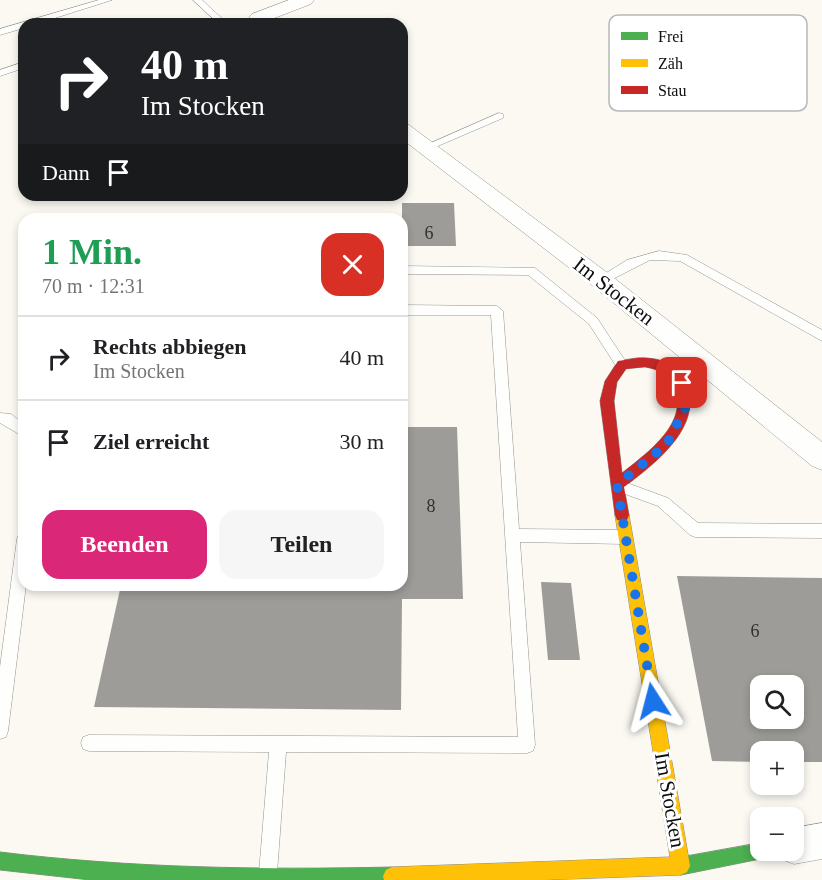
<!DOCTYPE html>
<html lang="de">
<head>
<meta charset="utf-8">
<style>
  :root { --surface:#fff; --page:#f6f6f6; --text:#202124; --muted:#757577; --line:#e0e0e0; --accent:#db2777 }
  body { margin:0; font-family:Georgia,serif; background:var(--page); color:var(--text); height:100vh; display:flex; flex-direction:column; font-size:22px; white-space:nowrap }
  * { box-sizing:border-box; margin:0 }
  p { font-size:20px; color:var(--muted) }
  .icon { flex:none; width:33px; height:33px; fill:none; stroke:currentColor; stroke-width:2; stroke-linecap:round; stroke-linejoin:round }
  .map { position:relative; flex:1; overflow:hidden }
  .sheet { position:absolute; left:18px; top:213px; width:390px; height:378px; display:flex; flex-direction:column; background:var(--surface); border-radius:18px; box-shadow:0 3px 9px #0003 }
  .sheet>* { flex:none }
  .top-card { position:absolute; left:18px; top:18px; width:390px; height:183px; border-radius:18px; box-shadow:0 3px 9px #0003; background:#202124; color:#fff; overflow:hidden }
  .tools { position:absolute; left:750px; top:675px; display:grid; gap:12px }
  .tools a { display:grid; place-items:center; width:54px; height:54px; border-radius:12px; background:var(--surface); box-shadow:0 3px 9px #0003; font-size:30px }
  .pin { position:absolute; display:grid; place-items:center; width:51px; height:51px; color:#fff; margin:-26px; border-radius:12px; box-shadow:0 3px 9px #0006 }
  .me { position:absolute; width:66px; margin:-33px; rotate:351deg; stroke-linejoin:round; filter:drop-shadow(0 0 4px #0008) }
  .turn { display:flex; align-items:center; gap:21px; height:126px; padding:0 24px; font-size:27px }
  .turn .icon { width:78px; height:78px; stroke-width:2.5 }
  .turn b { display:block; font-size:42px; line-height:51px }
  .then { display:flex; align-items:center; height:57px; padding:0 24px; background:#0003; gap:12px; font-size:22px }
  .round { display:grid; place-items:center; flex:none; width:63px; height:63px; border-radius:18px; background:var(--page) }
  .summary { display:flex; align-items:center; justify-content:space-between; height:102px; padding:0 24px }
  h1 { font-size:36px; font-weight:700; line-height:45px; color:#1e9e55 }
  .cta { display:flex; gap:12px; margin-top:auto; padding:12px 24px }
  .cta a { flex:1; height:69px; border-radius:18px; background:var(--accent); color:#fff; font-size:24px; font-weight:700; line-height:69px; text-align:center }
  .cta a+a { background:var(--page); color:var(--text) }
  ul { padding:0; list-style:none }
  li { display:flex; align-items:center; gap:18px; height:84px; padding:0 24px; border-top:2px solid var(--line) }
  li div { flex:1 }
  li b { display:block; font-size:22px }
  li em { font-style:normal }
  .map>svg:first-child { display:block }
</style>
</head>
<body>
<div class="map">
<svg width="822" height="880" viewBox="0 0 822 880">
  <rect width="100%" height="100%" fill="#fbf9f2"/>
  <g fill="#9e9c98" fill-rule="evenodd">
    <path d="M 402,203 L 454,203 L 456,246 L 402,246 Z"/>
    <path d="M 402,427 L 457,427 L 463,599 L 402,599 L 401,710 L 94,707 L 121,585 L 402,585 Z"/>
    <path d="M 677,576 L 822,578 L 822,762 L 794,762 L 794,752 L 760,752 L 760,762 L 712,761 ZM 760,686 L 794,686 L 794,718 L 760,718 Z"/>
    <path d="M 541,582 L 571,583 L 580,660 L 548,660 Z"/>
  </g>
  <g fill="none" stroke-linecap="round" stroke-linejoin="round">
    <defs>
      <g id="lane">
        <path d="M 99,0 L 112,0 L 36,24 L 24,24 L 24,28 L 0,35 L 0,29 Z"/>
        <path d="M 193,0 L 202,0 L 228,24 L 219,24 Z"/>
        <path d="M 24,62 L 24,68 L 0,76 L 0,70 Z"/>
        <path d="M 499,113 L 503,114 L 503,118 L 431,149 L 423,149 L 422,147 Z"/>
        <path d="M 659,251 L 687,255 L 822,330 L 822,341 L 680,261 L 650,260 L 605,283 L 601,284 L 595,280 L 627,260 Z"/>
        <path d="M 402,266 L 535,268 L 597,318 L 628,365 L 626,369 L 618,369 L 589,324 L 528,275 L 402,274 Z"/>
        <path d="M 402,305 L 497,306 L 503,311 L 519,529 L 625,530 L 630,532 L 632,537 L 630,542 L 625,544 L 520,542 L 535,745 L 533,751 L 527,753 L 286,752 L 277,873 L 274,879 L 263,880 L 259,873 L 269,752 L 89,751 L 83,749 L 81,743 L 83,737 L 89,735 L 518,737 L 491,315 L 402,315 Z"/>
        <path d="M 0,413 L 11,414 L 24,424 L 24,437 L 0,423 Z"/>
        <path d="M 619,480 L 668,498 L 698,523 L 822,524 L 822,538 L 695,537 L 690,535 L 658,506 L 614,490 L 612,486 L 614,482 Z"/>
        <path d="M 24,532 L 24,585 L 26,585 L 8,731 L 6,737 L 0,739 L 0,667 L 17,539 L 19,534 Z"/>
      </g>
      <g id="street">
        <path d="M 289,0 L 314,0 L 311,4 L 264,22 L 258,23 L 249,18 L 252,14 Z"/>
        <path d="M 402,123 L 409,125 L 609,274 L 822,442 L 822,470 L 812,466 L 593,286 L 402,139 Z"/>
        <path d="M 822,823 L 822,859 L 794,864 L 781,859 L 778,850 L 794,850 L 794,828 Z"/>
      </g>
      <g id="fast">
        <path d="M 760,843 L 760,850 L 778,850 L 775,856 L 681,875 L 675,872 L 672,866 L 675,860 L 681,857 Z"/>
        <path d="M 0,852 C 131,868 261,870 392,867 L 398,870 L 401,876 L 400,880 L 90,880 L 0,870 Z"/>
      </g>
      <path id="slow" d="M 622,509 L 627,510 L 629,515 L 690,866 L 687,872 L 681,875 L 541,880 L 384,880 L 383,876 L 386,870 L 392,867 L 670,857 L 615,515 L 617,510 Z"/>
      <path id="jam" d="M 637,358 C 654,357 673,361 682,376 C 710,422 657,462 624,487 L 629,515 L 627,520 L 622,521 L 617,520 L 615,515 L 600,401 L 605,381 L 618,361 ZM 645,367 C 658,369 669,374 674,387 C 690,423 647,453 622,473 L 614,401 L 617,382 L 626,369 Z"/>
    </defs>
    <use href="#lane" stroke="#949390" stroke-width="1"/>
    <use href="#street" stroke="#949390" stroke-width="1"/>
    <use href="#fast" stroke="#8b8a87" stroke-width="1"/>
    <use href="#slow" stroke="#8b8a87" stroke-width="1"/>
    <use href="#jam" stroke="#8b8a87" stroke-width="1"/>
    <use href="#lane" fill="#fefefd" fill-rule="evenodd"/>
    <use href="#street" fill="#fefefd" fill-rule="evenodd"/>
    <use href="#fast" fill="#4caf50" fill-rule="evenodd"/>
    <use href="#slow" fill="#ffc107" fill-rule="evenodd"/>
    <use href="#jam" fill="#c62828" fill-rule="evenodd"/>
  </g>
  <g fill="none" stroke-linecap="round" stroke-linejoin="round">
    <path stroke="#1a73e8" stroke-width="10" stroke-dasharray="0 18" d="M 653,701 L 617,485 L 667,444 L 686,406 L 682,383"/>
  </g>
  <g text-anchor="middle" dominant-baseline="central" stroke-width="6" stroke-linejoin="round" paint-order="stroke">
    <g font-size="18" fill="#313130">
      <text x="429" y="233">6</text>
      <text x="431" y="506">8</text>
      <text x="755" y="631">6</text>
    </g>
    <g font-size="21" fill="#0d0d0d" stroke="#fff">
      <text transform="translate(614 291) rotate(38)">Im Stocken</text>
      <text transform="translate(670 800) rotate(80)">Im Stocken</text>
    </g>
  </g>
  <rect x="609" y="15" width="198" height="96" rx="9" fill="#fff" stroke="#b6b6b6" stroke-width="1.5"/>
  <rect x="621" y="32" width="27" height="8" fill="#4caf50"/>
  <rect x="621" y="59" width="27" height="8" fill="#ffc107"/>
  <rect x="621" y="86" width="27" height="8" fill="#c62828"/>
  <g font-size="16" fill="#0d0d0d">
    <text x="658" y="42">Frei</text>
    <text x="658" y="69">Zäh</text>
    <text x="658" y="96">Stau</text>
  </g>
</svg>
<div class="tools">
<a><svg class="icon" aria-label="search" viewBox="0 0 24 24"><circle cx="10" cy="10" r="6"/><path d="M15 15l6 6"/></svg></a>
<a>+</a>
<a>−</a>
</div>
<div class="pin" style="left:682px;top:383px;background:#d93025"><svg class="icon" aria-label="arrive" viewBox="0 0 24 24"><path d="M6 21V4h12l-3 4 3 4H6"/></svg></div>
<svg class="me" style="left:653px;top:701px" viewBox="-20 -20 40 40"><path d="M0-17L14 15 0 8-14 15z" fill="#1a73e8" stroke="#fff" stroke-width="4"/></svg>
<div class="top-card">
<div class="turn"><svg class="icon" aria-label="right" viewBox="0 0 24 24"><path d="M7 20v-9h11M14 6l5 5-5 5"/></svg><div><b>40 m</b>Im Stocken</div></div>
<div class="then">Dann<svg class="icon" aria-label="arrive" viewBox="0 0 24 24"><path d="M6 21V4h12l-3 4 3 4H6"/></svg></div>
</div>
<section class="sheet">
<div class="summary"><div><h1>1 Min.</h1><p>70 m · 12:31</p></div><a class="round" style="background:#d93025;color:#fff"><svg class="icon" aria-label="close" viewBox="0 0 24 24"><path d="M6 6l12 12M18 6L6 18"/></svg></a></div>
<ul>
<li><svg class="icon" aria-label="right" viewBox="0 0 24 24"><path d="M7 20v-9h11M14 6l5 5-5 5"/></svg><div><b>Rechts abbiegen</b><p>Im Stocken</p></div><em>40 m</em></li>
<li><svg class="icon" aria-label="arrive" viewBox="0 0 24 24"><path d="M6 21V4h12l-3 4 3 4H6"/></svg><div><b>Ziel erreicht</b></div><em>30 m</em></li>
</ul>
<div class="cta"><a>Beenden</a><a>Teilen</a></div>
</section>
</div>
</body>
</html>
